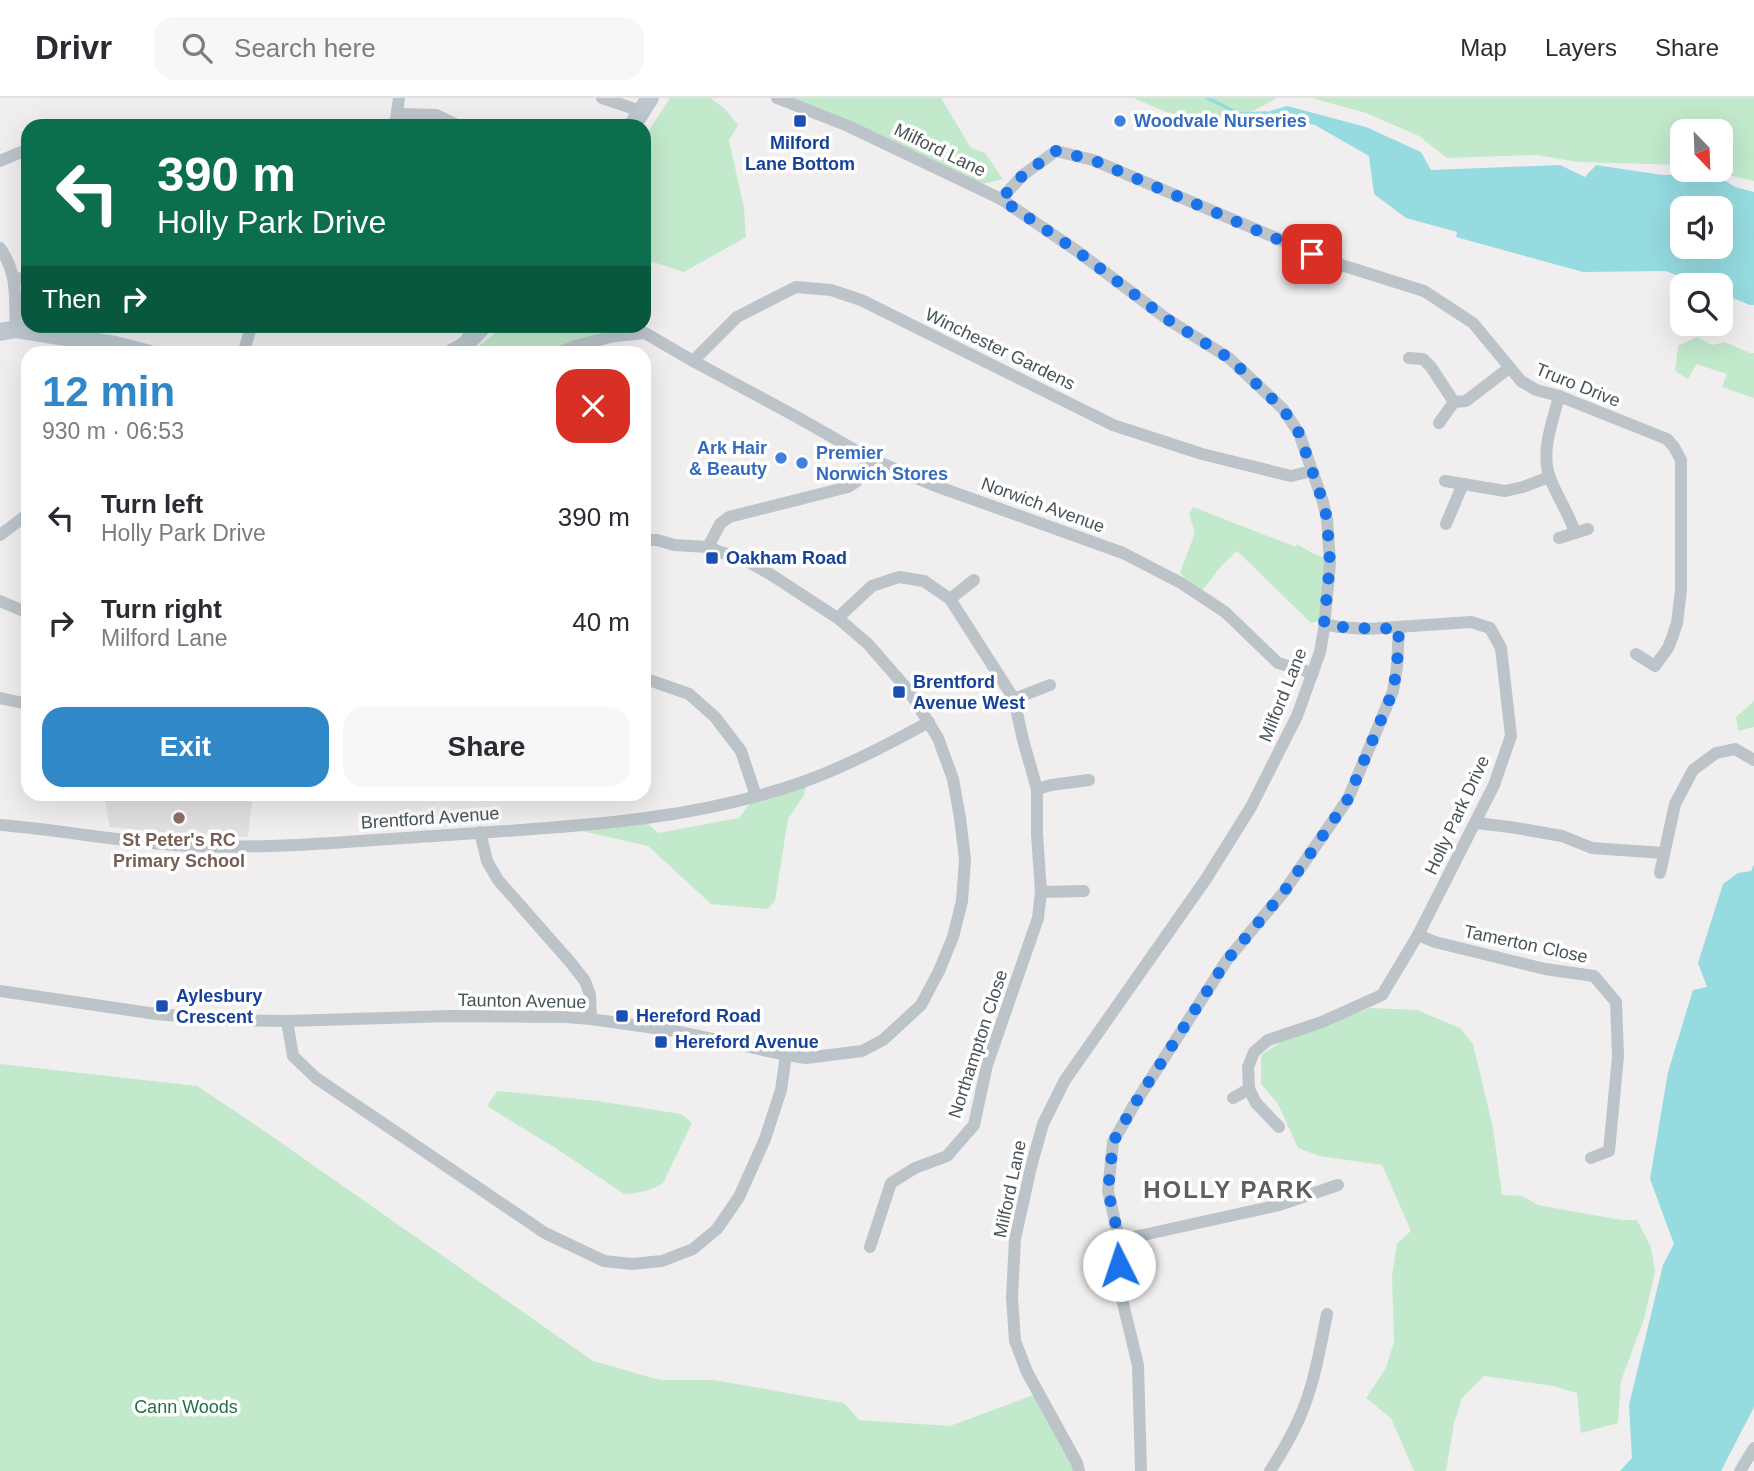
<!DOCTYPE html>
<html lang="en">
<head>
<meta charset="utf-8">
<style>
  :root { --surface:#fff; --page:#f7f7f7; --text:#2b2b33; --muted:#7c7c81; --line:#e1e1e2; --accent:#3088c9 }
  body { margin:0; font-family:Helvetica,sans-serif; background:var(--page); color:var(--text); height:100vh; display:flex; flex-direction:column; font-size:26px; white-space:nowrap }
  * { box-sizing:border-box; margin:0 }
  p { font-size:23px; color:var(--muted) }
  .icon { flex:none; width:38px; height:38px; fill:none; stroke:currentColor; stroke-width:2; stroke-linecap:round; stroke-linejoin:round }
  .map { position:relative; flex:1; overflow:hidden }
  .drawer { position:absolute; left:21px; top:248px; width:630px; height:455px; display:flex; flex-direction:column; background:var(--surface); border-radius:21px; box-shadow:0 7px 28px #0002 }
  .drawer>* { flex:none }
  .banner { position:absolute; left:21px; top:21px; width:630px; height:214px; border-radius:21px; box-shadow:0 7px 28px #0002; background:#0b6e4f; color:#fff; overflow:hidden }
  .needle { width:46px; rotate:157deg }
  .controls { position:absolute; left:1670px; top:21px; display:grid; gap:14px }
  .controls a { display:grid; place-items:center; width:63px; height:63px; border-radius:14px; background:var(--surface); box-shadow:0 7px 28px #0002; font-size:35px }
  .pin { position:absolute; display:grid; place-items:center; width:60px; height:60px; color:#fff; margin:-30px; border-radius:14px; box-shadow:0 4px 10px #0006 }
  .me { position:absolute; width:77px; margin:-38px; rotate:356deg; stroke-linejoin:round; filter:drop-shadow(0 0 5px #0008) }
  .turn { display:flex; align-items:center; gap:24px; height:147px; padding:0 21px; font-size:32px }
  .turn .icon { width:91px; height:91px; stroke-width:2.5 }
  .turn b { display:block; font-size:49px; line-height:60px }
  .then { display:flex; align-items:center; height:66px; padding:0 21px; background:#0003; gap:14px; font-size:26px }
  .round { display:grid; place-items:center; flex:none; width:74px; height:74px; border-radius:21px; background:var(--page) }
  .summary { display:flex; align-items:center; justify-content:space-between; height:119px; padding:0 21px }
  h1 { font-size:42px; font-weight:700; line-height:52px; color:var(--accent) }
  .action { display:flex; gap:14px; margin-top:auto; padding:14px 21px }
  .action a { flex:1; height:80px; border-radius:21px; background:var(--accent); color:#fff; font-size:28px; font-weight:700; line-height:80px; text-align:center }
  .action a+a { background:var(--page); color:var(--text) }
  ul { padding:0; list-style:none }
  li { display:flex; align-items:center; gap:21px; height:105px; padding:0 21px }
  li div { flex:1 }
  li b { display:block; font-size:26px }
  li em { font-style:normal }
  header { display:flex; align-items:center; gap:42px; box-sizing:border-box; height:98px; padding:0 35px; background:var(--surface); border-bottom:2px solid var(--line) }
  header strong { font-size:33px }
  nav { display:flex; gap:38px; margin-inline-start:auto; font-size:24px }
  .search { width:490px; height:63px; background:var(--page); display:flex; align-items:center; gap:18px; box-sizing:border-box; padding:0 24px; border-radius:21px; color:var(--muted); font-size:26px }
  .map>svg:first-child { display:block }
</style>
</head>
<body>
<header>
<strong>Drivr</strong>
<div class="search"><svg class="icon" aria-label="search" viewBox="0 0 24 24"><circle cx="10" cy="10" r="6"/><path d="M15 15l6 6"/></svg>Search here</div>
<nav><a>Map</a><a>Layers</a><a>Share</a></nav>
</header>
<div class="map">
<svg width="1754" height="1373" viewBox="0 0 1754 1373">
  <rect width="100%" height="100%" fill="#f1eeef"/>
  <path fill="#e1e0e0" d="M 104,697 L 253,697 L 248,739 L 180,736 L 110,729 Z"/>
  <g fill="#c2e9cc">
    <path d="M 670,0 L 710,0 L 725,11 L 738,27 L 729,42 L 744,110 L 746,139 L 684,174 L 647,162 L 644,163 L 644,40 Z"/>
    <path d="M 788,0 L 941,0 L 971,50 L 985,55 L 1003,81 L 978,87 Z"/>
    <path d="M 1134,0 L 1277,0 L 1226,27 L 1166,14 Z"/>
    <path d="M 1312,0 L 1754,0 L 1754,83 L 1706,72 L 1720,72 L 1720,33 L 1682,33 L 1682,67 L 1578,64 L 1536,57 L 1447,60 L 1419,38 L 1366,15 Z"/>
    <path d="M 504,228 L 593,228 L 599,237 L 549,255 L 475,256 L 473,253 Z"/>
    <path d="M 1697,239 L 1712,247 L 1725,244 L 1750,255 L 1754,255 L 1754,300 L 1722,289 L 1727,276 L 1696,266 L 1688,281 L 1675,273 L 1678,248 Z"/>
    <path d="M 1193,409 L 1296,449 L 1297,446 L 1312,455 L 1325,460 L 1321,522 L 1311,525 L 1237,453 L 1222,467 L 1201,494 L 1180,475 L 1195,435 L 1189,416 Z"/>
    <path d="M 1754,603 L 1754,629 L 1738,633 L 1736,619 Z"/>
    <path d="M 806,688 L 804,697 L 788,721 L 775,803 L 768,811 L 711,806 L 648,748 L 577,732 L 647,725 L 658,735 L 739,720 L 750,705 Z"/>
    <path d="M 1370,910 L 1417,912 L 1460,930 L 1473,946 L 1493,1030 L 1502,1097 L 1522,1098 L 1538,1107 L 1621,1122 L 1637,1122 L 1651,1149 L 1655,1174 L 1644,1221 L 1621,1283 L 1618,1325 L 1581,1335 L 1577,1295 L 1553,1288 L 1484,1278 L 1462,1300 L 1454,1325 L 1446,1373 L 1414,1373 L 1391,1320 L 1366,1300 L 1386,1270 L 1394,1244 L 1392,1178 L 1397,1145 L 1411,1133 L 1382,1067 L 1319,1058 L 1298,1050 L 1278,1006 L 1261,986 L 1261,957 L 1281,944 Z"/>
    <path d="M 0,966 L 197,988 L 260,1030 L 593,1263 L 660,1282 L 714,1282 L 844,1305 L 859,1322 L 950,1328 L 1036,1296 L 1076,1373 L 0,1373 Z"/>
    <path d="M 497,993 L 598,1003 L 681,1016 L 692,1025 L 663,1085 C 651,1093 638,1095 624,1096 L 557,1051 L 487,1008 Z"/>
  </g>
  <g fill="#95dbe0" fill-rule="evenodd">
    <path d="M 1287,8 L 1366,29 L 1421,54 L 1431,72 L 1560,67 L 1585,79 L 1596,67 L 1662,77 L 1714,76 L 1735,89 L 1754,94 L 1754,207 L 1750,207 L 1720,195 L 1720,187 L 1701,187 L 1666,173 L 1583,174 L 1456,139 L 1457,134 L 1406,120 L 1374,96 L 1369,58 L 1315,27 L 1263,15 ZM 1682,110 L 1720,110 L 1720,149 L 1682,149 Z"/>
    <path d="M 1754,766 L 1754,1309 L 1721,1373 L 1620,1373 L 1632,1360 L 1629,1307 L 1663,1167 L 1674,1146 L 1650,1081 L 1668,974 L 1693,892 L 1707,889 L 1698,865 L 1723,786 L 1738,775 L 1751,773 Z"/>
  </g>
  <g fill="none" stroke-linecap="round" stroke-linejoin="round">
    <path stroke="#95dbe0" stroke-width="3.5" d="M 1207,0 L 1240,16 L 1266,15"/>
    <g stroke="#bcc4c9" stroke-width="12">
      <path d="M 602,0 L 641,13"/>
      <path d="M 777,0 L 848,28 L 1001,101 L 1077,153 L 1167,221 L 1229,260 L 1283,311 L 1299,335 L 1323,404 L 1327,421 L 1330,465 L 1324,531 L 1320,554 L 1297,618 L 1251,709 L 1206,781 L 1065,982 L 1043,1026 L 1031,1069 L 1015,1141 L 1012,1199 L 1015,1243 L 1027,1274 L 1077,1365 L 1079,1373"/>
      <path d="M 398,16 L 436,17 L 459,28"/>
      <path d="M 395,28 L 399,0"/>
      <path d="M 0,63 L 28,51"/>
      <path d="M 1001,101 L 1023,77 L 1056,53 L 1093,62 L 1335,165 L 1424,193 L 1473,225 L 1521,283 L 1536,292 L 1559,298 L 1667,341 L 1674,349 L 1681,362 L 1681,492 L 1677,525 L 1672,540 L 1668,550 L 1655,568 L 1636,556"/>
      <path d="M 0,150 C 19,177 14,200 16,231"/>
      <path d="M 15,183 L 28,177"/>
      <path d="M 243,256 L 250,233"/>
      <path d="M 555,256 L 575,248 L 615,238 L 645,235 L 693,263 L 797,319 L 869,360 L 933,387 L 1123,455 L 1181,485 L 1225,514 L 1278,565 L 1313,575"/>
      <path d="M 1409,260 L 1423,261 L 1431,269 L 1454,304"/>
      <path d="M 693,263 L 737,219 L 796,189 L 831,192 L 861,202 L 1113,327 L 1202,356 L 1291,378 L 1312,373"/>
      <path d="M 1559,298 C 1553,323 1540,354 1550,380 C 1557,399 1569,415 1575,435"/>
      <path d="M 1439,325 L 1454,304 L 1466,303 L 1509,270"/>
      <path d="M 1445,383 L 1505,393 L 1523,389 L 1549,379"/>
      <path d="M 1446,426 L 1463,386"/>
      <path d="M 0,437 L 28,416"/>
      <path d="M 1559,440 L 1588,431"/>
      <path d="M 708,449 L 720,426 L 729,419 L 848,389 L 856,384 L 869,360"/>
      <path d="M 950,501 L 974,482"/>
      <path d="M 0,503 L 28,515"/>
      <path d="M 839,521 L 843,515 L 872,488 L 899,479 L 924,483 L 950,501 L 1014,601 L 1023,642 L 1037,691 L 1037,736 L 1041,794 L 1038,820 L 987,967 L 974,1027 L 947,1058 L 915,1070 L 891,1085 L 870,1149"/>
      <path d="M 644,582 L 652,583 L 689,596 L 715,619 L 741,653 L 756,698"/>
      <path d="M 0,600 L 28,606"/>
      <path d="M 1014,601 L 1050,587"/>
      <path d="M 1037,691 L 1051,687 L 1089,682"/>
      <path d="M 1476,725 L 1510,729 L 1562,738 L 1592,750 L 1663,755"/>
      <path d="M 0,727 C 65,732 130,746 195,748 C 274,751 354,743 434,738 C 556,729 682,726 800,685 C 845,669 887,647 929,624"/>
      <path d="M 480,734 L 487,763 L 498,782 L 571,865 L 585,883 L 590,897 L 591,921"/>
      <path d="M 1660,775 L 1675,706 L 1693,672 L 1716,655 L 1735,651 L 1754,662"/>
      <path d="M 1041,794 L 1084,793"/>
      <path d="M 1418,837 L 1435,844 L 1545,871 L 1594,878 L 1616,904 L 1618,958 L 1609,1053 L 1591,1060"/>
      <path d="M 0,893 L 156,916 L 232,922 L 287,923 L 450,918 L 565,919 L 591,921 L 676,933 L 786,957 L 806,960 L 862,953 L 883,942 L 921,907 L 939,873 L 953,839 L 962,803 L 965,761 L 960,720 L 953,681 L 938,640 L 909,593 L 868,546 L 839,521 L 770,476 L 738,458 L 723,455 L 708,449 L 674,447 L 657,442 L 644,442"/>
      <path d="M 287,923 L 293,958 L 316,980 L 545,1135 L 604,1163 L 632,1166 L 662,1163 L 688,1153 L 693,1151 L 717,1131 L 739,1099 L 765,1041 L 781,992 L 786,957"/>
      <path d="M 1249,991 L 1256,1005 L 1279,1029"/>
      <path d="M 1233,1000 L 1249,991 L 1248,969 L 1254,954 L 1268,942 L 1322,924 L 1382,897 L 1418,837 L 1494,687 L 1511,638 L 1501,550 L 1490,530 L 1471,524 L 1367,531 L 1339,529 L 1324,526"/>
      <path d="M 1120,1145 L 1134,1139 L 1279,1107 L 1338,1087"/>
      <path d="M 1141,1373 L 1138,1267 L 1119,1189 L 1120,1145 L 1108,1093 L 1113,1044 L 1134,1007 L 1227,862 L 1283,795 L 1348,701 L 1393,593 L 1397,569 L 1399,530"/>
      <path d="M 1270,1373 C 1281,1356 1291,1339 1299,1321 C 1314,1288 1320,1251 1327,1216"/>
      <path d="M 1740,1373 L 1754,1350"/>
    </g>
    <g stroke="#bcc7ce" stroke-width="18">
      <path d="M 632,28 L 650,0"/>
      <path d="M 0,234 L 16,231 L 115,247 L 150,256"/>
      <path d="M 450,256 L 464,248 L 483,228"/>
    </g>
  </g>
  <g fill="none" stroke-linecap="round" stroke-linejoin="round">
    <path stroke="#1a73e8" stroke-width="12" stroke-dasharray="0 21.6" d="M 1119,1167 L 1120,1145 L 1108,1093 L 1113,1044 L 1134,1007 L 1227,862 L 1283,795 L 1348,701 L 1393,593 L 1397,569 L 1399,530 C 1374,531 1349,531 1324,526 L 1330,465 L 1327,421 L 1323,404 L 1299,335 L 1283,311 L 1229,260 L 1167,221 L 1077,153 L 1001,101 L 1023,77 L 1056,53 L 1093,62 L 1312,156"/>
  </g>
  <g fill="#1a4fb4" stroke="#fff" stroke-width="2.5">
    <rect x="793" y="16" width="14" height="14" rx="3.5"/>
    <rect x="705" y="453" width="14" height="14" rx="3.5"/>
    <rect x="892" y="587" width="14" height="14" rx="3.5"/>
    <rect x="155" y="901" width="14" height="14" rx="3.5"/>
    <rect x="615" y="911" width="14" height="14" rx="3.5"/>
    <rect x="654" y="937" width="14" height="14" rx="3.5"/>
  </g>
  <g fill="#3f7fe0" stroke="#fff" stroke-width="2.5">
    <circle cx="1120" cy="23" r="7"/>
    <circle cx="781" cy="360" r="7"/>
    <circle cx="802" cy="365" r="7"/>
  </g>
  <circle fill="#8d6e63" stroke="#fff" stroke-width="2.5" cx="179" cy="720" r="7"/>
  <g text-anchor="middle" dominant-baseline="central" stroke-width="7" stroke-linejoin="round" paint-order="stroke">
    <g font-size="18" font-weight="bold" fill="#366cbe" stroke="#fff" text-anchor="start">
      <text x="1134" y="23">Woodvale Nurseries</text>
      <text x="767" y="350" text-anchor="end">Ark Hair<tspan x="767" dy="21">&amp; Beauty</tspan></text>
      <text x="816" y="355">Premier<tspan x="816" dy="21">Norwich Stores</tspan></text>
    </g>
    <g font-size="18" font-weight="bold" fill="#164399" stroke="#fff" text-anchor="start">
      <text x="800" y="45" text-anchor="middle">Milford<tspan x="800" dy="21">Lane Bottom</tspan></text>
      <text x="726" y="460">Oakham Road</text>
      <text x="913" y="584">Brentford<tspan x="913" dy="21">Avenue West</tspan></text>
      <text x="176" y="898">Aylesbury<tspan x="176" dy="21">Crescent</tspan></text>
      <text x="636" y="918">Hereford Road</text>
      <text x="675" y="944">Hereford Avenue</text>
    </g>
    <g font-size="18" fill="#495459" stroke="#fff">
      <text transform="translate(940 52) rotate(26)">Milford Lane</text>
      <text transform="translate(1000 251) rotate(26)">Winchester Gardens</text>
      <text transform="translate(1578 287) rotate(22)">Truro Drive</text>
      <text transform="translate(1043 407) rotate(20)">Norwich Avenue</text>
      <text transform="translate(1283 597) rotate(-68)">Milford Lane</text>
      <text transform="translate(1457 717) rotate(-65)">Holly Park Drive</text>
      <text transform="translate(430 720) rotate(-4)">Brentford Avenue</text>
      <text transform="translate(1526 846) rotate(12)">Tamerton Close</text>
      <text transform="translate(522 903) rotate(1)">Taunton Avenue</text>
      <text transform="translate(978 946) rotate(-72)">Northampton Close</text>
      <text transform="translate(1010 1091) rotate(-78)">Milford Lane</text>
    </g>
    <g font-size="18" font-weight="bold" fill="#785e54" stroke="#fff">
      <text x="179" y="742">St Peter's RC<tspan x="179" dy="21">Primary School</tspan></text>
    </g>
    <g font-size="18" fill="#23713f" stroke="#fff">
      <text x="186" y="1309">Cann Woods</text>
    </g>
    <g font-size="24" font-weight="bold" letter-spacing="2" fill="#5c6062" stroke="#fff">
      <text x="1229" y="1091">HOLLY PARK</text>
    </g>
  </g>
</svg>
<div class="controls">
<a><svg class="needle" viewBox="-14 -14 28 28"><path d="M0-13l5 13h-10z" fill="#e53935"/><path d="M0 13l5-13h-10z" fill="#7c7c81"/></svg></a>
<a><svg class="icon" aria-label="sound" viewBox="0 0 24 24"><path d="M4 9h4l5-4v14l-5-4H4zM17 9q2 3 0 6"/></svg></a>
<a><svg class="icon" aria-label="search" viewBox="0 0 24 24"><circle cx="10" cy="10" r="6"/><path d="M15 15l6 6"/></svg></a>
</div>
<div class="pin" style="left:1312px;top:156px;background:#d93025"><svg class="icon" aria-label="arrive" viewBox="0 0 24 24"><path d="M6 21V4h12l-3 4 3 4H6"/></svg></div>
<svg class="me" style="left:1119px;top:1167px" viewBox="-20 -20 40 40"><circle r="19" fill="#fff"/><path d="M0-13L10 11 0 6-10 11z" fill="#1a73e8"/></svg>
<div class="banner">
<div class="turn"><svg class="icon" aria-label="left" viewBox="0 0 24 24"><path d="M17 20v-9H6M10 6l-5 5 5 5"/></svg><div><b>390 m</b>Holly Park Drive</div></div>
<div class="then">Then<svg class="icon" aria-label="right" viewBox="0 0 24 24"><path d="M7 20v-9h11M14 6l5 5-5 5"/></svg></div>
</div>
<section class="drawer">
<div class="summary"><div><h1>12 min</h1><p>930 m · 06:53</p></div><a class="round" style="background:#d93025;color:#fff"><svg class="icon" aria-label="close" viewBox="0 0 24 24"><path d="M6 6l12 12M18 6L6 18"/></svg></a></div>
<ul>
<li><svg class="icon" aria-label="left" viewBox="0 0 24 24"><path d="M17 20v-9H6M10 6l-5 5 5 5"/></svg><div><b>Turn left</b><p>Holly Park Drive</p></div><em>390 m</em></li>
<li><svg class="icon" aria-label="right" viewBox="0 0 24 24"><path d="M7 20v-9h11M14 6l5 5-5 5"/></svg><div><b>Turn right</b><p>Milford Lane</p></div><em>40 m</em></li>
</ul>
<div class="action"><a>Exit</a><a>Share</a></div>
</section>
</div>
</body>
</html>
